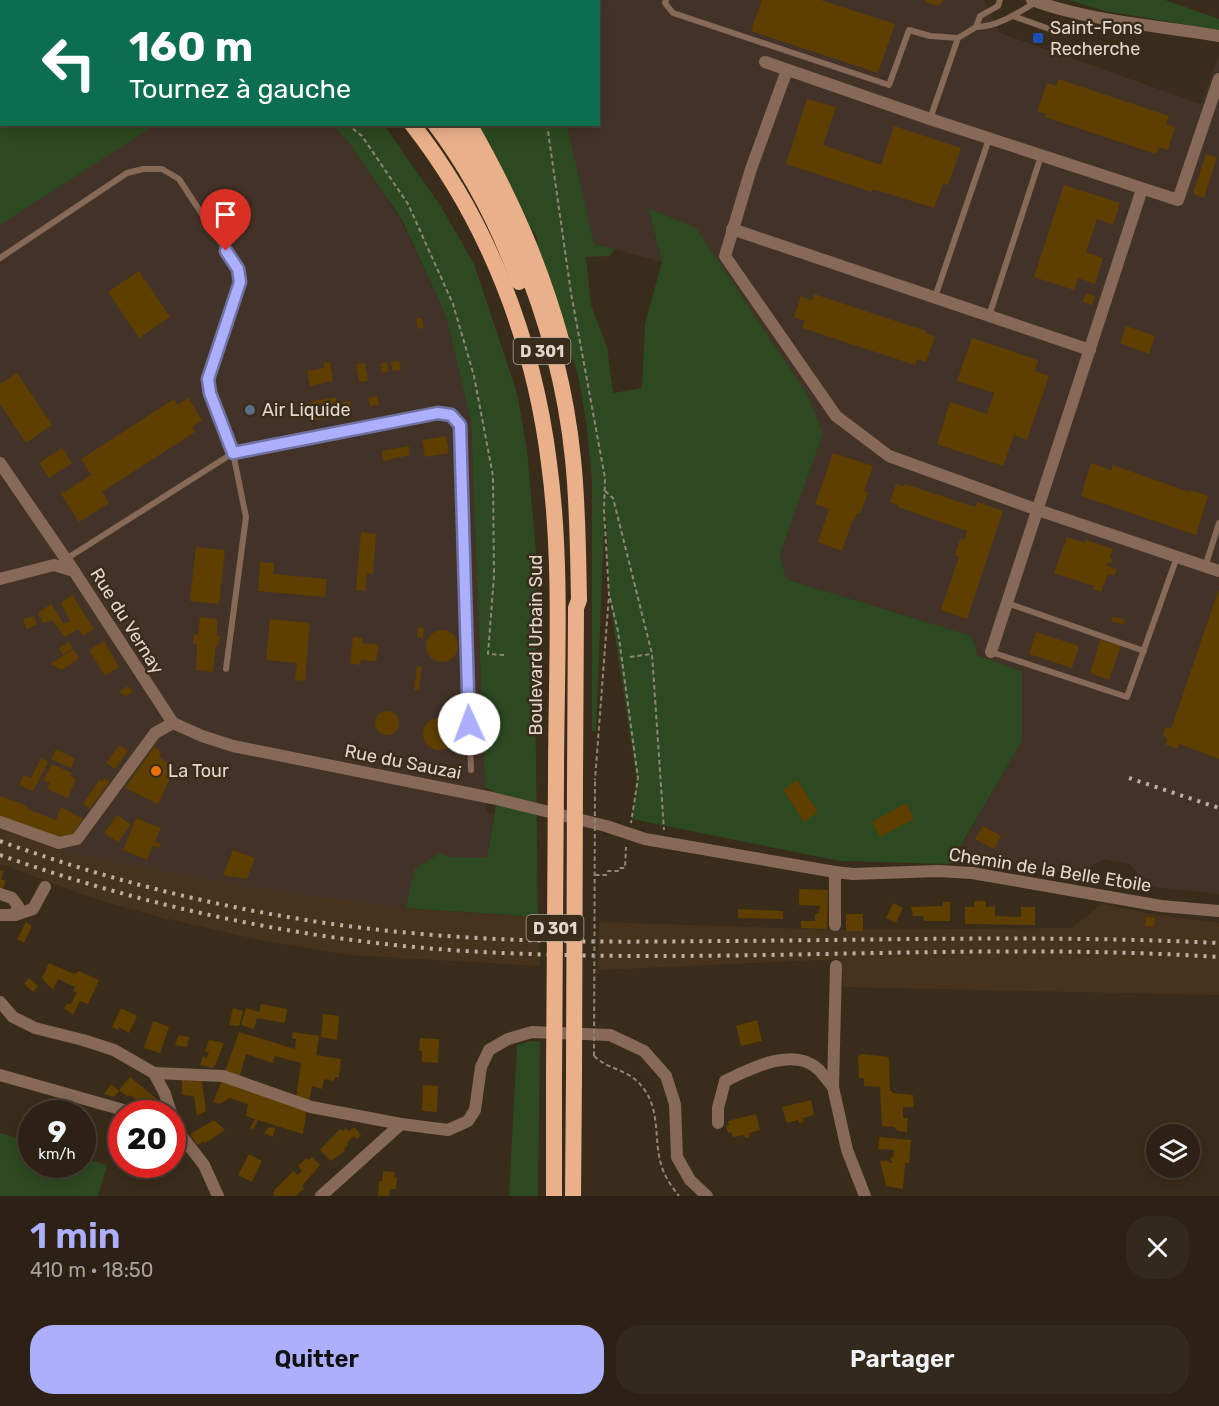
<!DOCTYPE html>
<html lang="fr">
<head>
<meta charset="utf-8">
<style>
  :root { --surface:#2c2114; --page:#34291d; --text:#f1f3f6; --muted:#a6a3a0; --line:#483e34; --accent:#acaffb }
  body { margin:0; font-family:Rubik,sans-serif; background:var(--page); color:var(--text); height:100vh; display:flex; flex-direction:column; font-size:22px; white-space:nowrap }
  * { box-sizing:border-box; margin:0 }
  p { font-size:20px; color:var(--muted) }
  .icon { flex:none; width:33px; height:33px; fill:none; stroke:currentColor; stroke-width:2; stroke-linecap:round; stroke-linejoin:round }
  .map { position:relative; height:1196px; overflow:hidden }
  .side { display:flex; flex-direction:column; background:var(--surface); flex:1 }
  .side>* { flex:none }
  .guide { position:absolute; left:0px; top:0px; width:600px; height:126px; box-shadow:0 3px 15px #0003,0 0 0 2px var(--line); background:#0b6e4f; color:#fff; overflow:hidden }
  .buttons { position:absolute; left:1146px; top:1124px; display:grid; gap:12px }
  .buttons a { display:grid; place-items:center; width:54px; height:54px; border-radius:50%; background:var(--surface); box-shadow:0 3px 15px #0003,0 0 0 2px var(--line); font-size:30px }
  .speed { position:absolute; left:18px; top:1100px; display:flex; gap:12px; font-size:30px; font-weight:700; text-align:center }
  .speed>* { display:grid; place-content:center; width:78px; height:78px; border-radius:50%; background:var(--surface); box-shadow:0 3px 15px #0003,0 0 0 2px var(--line); line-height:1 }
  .speed small { font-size:15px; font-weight:400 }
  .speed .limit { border:9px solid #d22; background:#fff; color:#111 }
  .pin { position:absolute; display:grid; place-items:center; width:51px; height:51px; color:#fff; margin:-62px -26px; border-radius:50% 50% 50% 0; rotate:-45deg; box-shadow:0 0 6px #0007 }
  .pin .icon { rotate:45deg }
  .me { position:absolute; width:66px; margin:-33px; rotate:358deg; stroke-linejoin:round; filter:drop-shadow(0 0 4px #0008) }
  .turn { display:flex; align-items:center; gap:21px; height:126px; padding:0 30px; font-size:27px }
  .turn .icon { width:78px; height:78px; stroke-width:2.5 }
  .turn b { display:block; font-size:42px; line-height:51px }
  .round { display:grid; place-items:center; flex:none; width:63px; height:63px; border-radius:24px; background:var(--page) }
  .summary { display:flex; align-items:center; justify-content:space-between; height:102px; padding:0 30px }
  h1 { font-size:36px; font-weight:600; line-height:45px; color:var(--accent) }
  .button { display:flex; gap:12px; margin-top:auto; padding:12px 30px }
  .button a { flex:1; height:69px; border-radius:24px; background:var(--accent); color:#111; font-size:24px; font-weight:600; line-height:69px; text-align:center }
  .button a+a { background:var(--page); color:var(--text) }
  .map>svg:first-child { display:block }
</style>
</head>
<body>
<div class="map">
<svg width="1219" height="1196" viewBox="0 0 1219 1196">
  <rect width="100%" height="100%" fill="#3a2c1a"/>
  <g fill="#433227">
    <path d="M 0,0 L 2,124 L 331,125 L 346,139 L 401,220 L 446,316 L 471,422 L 486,813 L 494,814 L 487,858 L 489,913 L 401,908 L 255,888 L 68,853 L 0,830 Z"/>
    <path d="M 542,0 L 983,0 L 1000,33 L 1201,104 L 1219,55 L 1219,894 L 1147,886 L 1130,864 L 1104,859 L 1078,875 L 956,855 L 1022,741 L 978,656 L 972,636 L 786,579 L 780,554 L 823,434 L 648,208 L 662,262 L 594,244 L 556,125 L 598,124 L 598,2 Z"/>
  </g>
  <g fill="#46331d">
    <path d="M 0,830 L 68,853 L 255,888 L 401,908 L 538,917 L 540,966 L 349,955 L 264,941 L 155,916 L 96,899 L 0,864 Z"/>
    <path d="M 1102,904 L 1151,914 L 1219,923 L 1219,995 L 843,987 L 841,959 L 598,970 L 599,922 L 839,930 L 1072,928 Z"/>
  </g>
  <g fill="#2d4921">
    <path d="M 0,0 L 241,0 L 243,1 L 2,2 L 2,124 L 155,125 L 0,225 Z"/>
    <path d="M 1069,0 L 1165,0 L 1219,19 L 1219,30 L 1105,11 Z"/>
    <path d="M 331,125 L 383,125 L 386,128 L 442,208 L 474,264 L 517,393 L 527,450 L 538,574 L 535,687 L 538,917 L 406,908 L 414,870 L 440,853 L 450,857 L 487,858 L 498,794 L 485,787 L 471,422 L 446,316 L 402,220 L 346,139 Z"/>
    <path d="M 477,125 L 567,125 L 594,244 L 615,249 L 610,256 L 586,257 L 591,305 L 607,347 L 613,393 L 642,388 L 645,324 L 662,262 L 648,208 L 696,228 L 807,394 L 823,434 L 780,554 L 786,579 L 972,636 L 978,656 L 1022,671 L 1022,741 L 950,864 L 840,861 L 632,819 L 637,782 L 609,595 L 605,503 L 596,731 L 592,731 L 592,480 L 586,420 L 578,375 L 538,250 L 537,237 L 521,212 Z"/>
    <path d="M 531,1041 L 540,1042 L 538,1196 L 509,1196 L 517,1045 Z"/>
    <path d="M 0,1133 L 31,1143 L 32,1164 L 82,1164 L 83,1158 L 107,1165 L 98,1196 L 0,1196 Z"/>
  </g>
  <g fill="#5e3f00">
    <path d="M 762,0 L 821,0 L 895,24 L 878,73 L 751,31 Z"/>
    <path d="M 926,0 L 943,0 L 943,1 L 938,6 L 925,2 Z"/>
    <path d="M 1058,79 L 1169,116 L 1166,124 L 1175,127 L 1168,150 L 1159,147 L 1156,154 L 1045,117 L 1046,114 L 1037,111 L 1047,83 L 1056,86 Z"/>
    <path d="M 807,99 L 836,107 L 823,145 L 881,165 L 894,126 L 961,148 L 948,185 L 943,184 L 934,208 L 873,189 L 872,192 L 786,164 Z"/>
    <path d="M 1206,154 L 1217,158 L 1204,198 L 1193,194 Z"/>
    <path d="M 1064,185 L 1120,203 L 1113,225 L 1097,219 L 1086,252 L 1103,258 L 1095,284 L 1078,278 L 1074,290 L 1034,277 Z"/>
    <path d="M 139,271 L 170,317 L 139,338 L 108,292 Z"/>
    <path d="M 1086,293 L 1095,296 L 1092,305 L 1083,302 Z"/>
    <path d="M 814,294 L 926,331 L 926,333 L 935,337 L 926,362 L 917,359 L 915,365 L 802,328 L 805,321 L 794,317 L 801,296 L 812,301 Z"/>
    <path d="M 418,317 L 422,319 L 424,328 L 418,329 L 416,320 Z"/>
    <path d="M 1126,326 L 1155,336 L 1149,354 L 1120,343 Z"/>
    <path d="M 972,338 L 1038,360 L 1035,371 L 1049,376 L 1027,440 L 1014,435 L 1003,466 L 937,444 L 950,402 L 987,414 L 994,393 L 957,381 Z"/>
    <path d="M 399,361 L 401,370 L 392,371 L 391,362 Z"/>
    <path d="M 330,362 L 333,381 L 310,386 L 307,371 L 324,368 L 323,363 Z"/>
    <path d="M 387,362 L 389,371 L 382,373 L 380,364 Z"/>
    <path d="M 365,363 L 368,381 L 359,382 L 356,364 Z"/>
    <path d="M 17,373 L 52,425 L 26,443 L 0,404 L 0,384 Z"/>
    <path d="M 377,396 L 379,405 L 370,406 L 368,398 Z"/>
    <path d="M 336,397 L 339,415 L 313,421 L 310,402 Z"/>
    <path d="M 188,398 L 202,420 L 192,427 L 195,432 L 102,492 L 109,503 L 79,522 L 61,494 L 91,475 L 81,459 L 174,399 L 178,405 Z"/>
    <path d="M 350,401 L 352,409 L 343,411 L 341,402 Z"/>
    <path d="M 446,436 L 449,453 L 425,457 L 422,440 Z"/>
    <path d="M 409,446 L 410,455 L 383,461 L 382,451 Z"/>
    <path d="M 62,448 L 72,463 L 49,478 L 39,463 Z"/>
    <path d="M 833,453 L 873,466 L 864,491 L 868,492 L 860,514 L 857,513 L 854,521 L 852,521 L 842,551 L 818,542 L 829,509 L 815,504 Z"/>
    <path d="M 1091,463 L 1111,470 L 1113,465 L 1189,492 L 1190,490 L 1208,496 L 1196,535 L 1081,496 Z"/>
    <path d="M 896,484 L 904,486 L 905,484 L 975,507 L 977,502 L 1003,511 L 967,619 L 941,610 L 959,557 L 955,555 L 960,539 L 964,540 L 967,531 L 898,507 L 898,505 L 890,502 Z"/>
    <path d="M 361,532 L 376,534 L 373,574 L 367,573 L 365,591 L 356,590 Z"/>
    <path d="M 1067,537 L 1085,543 L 1086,540 L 1113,549 L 1110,558 L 1113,559 L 1111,563 L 1108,562 L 1107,566 L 1117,569 L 1114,576 L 1108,574 L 1101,592 L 1093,589 L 1094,586 L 1054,573 Z"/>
    <path d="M 196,547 L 225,550 L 219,604 L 190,601 Z"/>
    <path d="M 260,562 L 274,563 L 273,574 L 327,579 L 325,597 L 258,591 Z"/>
    <path d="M 1219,589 L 1219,759 L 1179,744 L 1177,749 L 1166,745 L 1167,738 L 1163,736 L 1165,727 L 1171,729 Z"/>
    <path d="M 72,595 L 94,629 L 83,636 L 78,629 L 65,637 L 52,620 L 43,623 L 38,613 L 51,604 L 64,624 L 70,621 L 61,603 Z"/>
    <path d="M 34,616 L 37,625 L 26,629 L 23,619 Z"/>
    <path d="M 1113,616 L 1125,620 L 1124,625 L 1111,621 Z"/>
    <path d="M 200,617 L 217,619 L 217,636 L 220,636 L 219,645 L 216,645 L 213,672 L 196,670 L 197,644 L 193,643 L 194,635 L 198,635 Z"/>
    <path d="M 270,619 L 310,623 L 305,681 L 295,680 L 297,663 L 266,660 Z"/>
    <path d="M 418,627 L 424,628 L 423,638 L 417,637 Z"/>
    <circle cx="442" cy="646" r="16"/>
    <path d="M 1036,632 L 1079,646 L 1072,668 L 1029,654 Z"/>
    <path d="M 353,637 L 363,638 L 362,643 L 379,645 L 376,661 L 361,660 L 360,665 L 350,663 Z"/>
    <path d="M 1100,640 L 1121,646 L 1109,680 L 1090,673 Z"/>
    <path d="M 104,641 L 119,667 L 105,676 L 89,650 Z"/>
    <path d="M 69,642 L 73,648 L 63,655 L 59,648 Z"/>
    <path d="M 74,649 L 79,658 L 62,670 L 50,664 Z"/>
    <path d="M 417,666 L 422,667 L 419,690 L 414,690 Z"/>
    <path d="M 128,686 L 133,692 L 126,696 L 119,692 Z"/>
    <circle cx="387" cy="723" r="12"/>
    <circle cx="439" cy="734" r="16"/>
    <path d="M 119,745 L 128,751 L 115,769 L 106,763 Z"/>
    <path d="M 154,747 L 161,751 L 159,757 L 175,768 L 158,804 L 125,788 Z"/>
    <path d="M 56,749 L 75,759 L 71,768 L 51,759 Z"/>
    <path d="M 41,758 L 48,762 L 33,791 L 19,785 L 24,775 L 31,778 Z"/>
    <path d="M 52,764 L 72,773 L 70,776 L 76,779 L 68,798 L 47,789 L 50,783 L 43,780 Z"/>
    <path d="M 105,778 L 110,781 L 90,809 L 83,804 L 99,780 L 102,781 Z"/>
    <path d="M 797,780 L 818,812 L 804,822 L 783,790 Z"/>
    <path d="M 0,796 L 28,806 L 27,809 L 56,820 L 61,807 L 83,819 L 70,838 L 58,839 L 0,819 Z"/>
    <path d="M 906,803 L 914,819 L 880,837 L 872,822 Z"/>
    <path d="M 117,815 L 131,824 L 118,842 L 104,833 Z"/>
    <path d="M 136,818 L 161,828 L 155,841 L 161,844 L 159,848 L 153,845 L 147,860 L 123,850 Z"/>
    <path d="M 983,826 L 1001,836 L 994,849 L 975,839 Z"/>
    <path d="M 233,850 L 255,858 L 247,879 L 223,875 Z"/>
    <path d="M 0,870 L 4,871 L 1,879 L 6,881 L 0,894 Z"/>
    <path d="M 799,889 L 828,890 L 827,929 L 801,928 L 801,921 L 815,921 L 815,914 L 819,913 L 820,906 L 799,905 Z"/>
    <path d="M 974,901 L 986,901 L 986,907 L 995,906 L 995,916 L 1021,917 L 1021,907 L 1035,907 L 1035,925 L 965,924 L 965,907 L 974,907 Z"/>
    <path d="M 943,902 L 950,902 L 950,921 L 924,921 L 923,916 L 913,916 L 911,907 L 943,906 Z"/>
    <path d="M 893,903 L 903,908 L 896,923 L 886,918 Z"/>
    <path d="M 738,909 L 783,911 L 783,919 L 738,918 Z"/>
    <rect x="846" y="914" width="17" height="17"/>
    <path d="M 1146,917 L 1155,918 L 1154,927 L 1145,926 Z"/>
    <path d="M 26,922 L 32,926 L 24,943 L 17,939 Z"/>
    <path d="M 49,963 L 74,974 L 79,971 L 99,980 L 88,1004 L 80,1001 L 73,1015 L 64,1008 L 68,1003 L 70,1005 L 77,993 L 73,991 L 75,987 L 58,979 L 53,990 L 47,984 L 42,978 Z"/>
    <path d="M 29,978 L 38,986 L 33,992 L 24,984 Z"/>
    <path d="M 261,1004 L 287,1009 L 285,1023 L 257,1018 L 254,1029 L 241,1025 L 246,1008 L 259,1012 Z"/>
    <path d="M 121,1008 L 137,1016 L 129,1033 L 119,1027 L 118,1030 L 112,1027 Z"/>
    <path d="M 233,1008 L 243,1011 L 239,1026 L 229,1025 Z"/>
    <path d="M 323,1014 L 339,1016 L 337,1040 L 321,1037 Z"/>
    <path d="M 757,1020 L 762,1041 L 741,1046 L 736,1026 Z"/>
    <path d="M 153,1021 L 169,1027 L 160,1053 L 144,1048 Z"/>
    <path d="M 239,1032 L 295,1049 L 296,1039 L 292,1038 L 293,1032 L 319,1036 L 316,1055 L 341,1059 L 339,1077 L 335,1077 L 334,1081 L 324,1079 L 322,1089 L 312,1086 L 309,1102 L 296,1097 L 301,1063 L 275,1056 L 273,1063 L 246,1054 L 239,1078 L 224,1074 Z"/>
    <path d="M 179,1035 L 189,1037 L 187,1047 L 175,1045 Z"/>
    <path d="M 420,1038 L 439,1039 L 438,1063 L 422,1062 L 422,1051 L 419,1051 Z"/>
    <path d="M 209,1040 L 224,1043 L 215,1066 L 212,1068 L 200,1065 L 203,1056 L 207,1058 L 209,1052 L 205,1051 Z"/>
    <path d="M 862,1054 L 889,1057 L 890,1090 L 893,1093 L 913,1095 L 914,1107 L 903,1107 L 903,1118 L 908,1118 L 907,1132 L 898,1131 L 894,1127 L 882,1126 L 880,1087 L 864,1086 L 864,1078 L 859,1078 L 858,1056 Z"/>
    <path d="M 130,1077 L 157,1099 L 148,1110 L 130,1095 L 128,1097 L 119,1090 Z"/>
    <path d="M 182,1080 L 202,1081 L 206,1111 L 197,1116 L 194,1096 L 182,1095 Z"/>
    <path d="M 222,1080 L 307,1108 L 303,1134 L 258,1120 L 254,1129 L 250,1128 L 255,1119 L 246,1116 L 248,1104 L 230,1098 L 219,1104 L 213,1102 Z"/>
    <path d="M 111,1084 L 119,1091 L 114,1097 L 104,1094 Z"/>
    <path d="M 423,1085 L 438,1086 L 437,1112 L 422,1111 Z"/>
    <path d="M 811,1100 L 814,1115 L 803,1118 L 804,1122 L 799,1123 L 798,1120 L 787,1123 L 782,1107 Z"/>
    <path d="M 756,1114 L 760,1130 L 749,1133 L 749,1137 L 745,1138 L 744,1135 L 733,1137 L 731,1132 L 728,1133 L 726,1126 L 729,1125 L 728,1121 Z"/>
    <path d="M 214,1120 L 225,1130 L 205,1143 L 204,1141 L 197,1145 L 190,1134 Z"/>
    <path d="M 269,1127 L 275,1128 L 273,1137 L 264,1133 Z"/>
    <path d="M 354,1127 L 361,1135 L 357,1139 L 354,1136 L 347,1143 L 348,1145 L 343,1150 L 345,1151 L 331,1161 L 320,1150 L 340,1129 L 343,1131 L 346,1128 L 349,1131 Z"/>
    <path d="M 879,1137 L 911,1140 L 909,1163 L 905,1163 L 903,1189 L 886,1186 L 880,1161 L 887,1160 L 888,1162 L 893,1163 L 890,1158 L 893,1157 L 894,1150 L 878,1149 Z"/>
    <path d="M 249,1154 L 262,1161 L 252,1182 L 238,1175 Z"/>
    <path d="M 312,1157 L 320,1165 L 302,1186 L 304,1188 L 296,1196 L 275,1196 L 273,1194 L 275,1189 L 294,1171 L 297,1175 L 302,1171 L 298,1166 L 306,1158 L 308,1160 Z"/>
    <path d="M 383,1171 L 395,1172 L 394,1178 L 397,1177 L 396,1189 L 390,1189 L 389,1196 L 378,1196 L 379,1181 L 382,1181 Z"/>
  </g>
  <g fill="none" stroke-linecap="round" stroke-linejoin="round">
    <g stroke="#918577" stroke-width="2" stroke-dasharray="4.5 3" stroke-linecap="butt">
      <path d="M 530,0 L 530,2"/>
      <path d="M 347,124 L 362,136 L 408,204 L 453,304 L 474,376 L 493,476 L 494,576 L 488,654 L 506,655"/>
      <path d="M 547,124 L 571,293 L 605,478 L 604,511 L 609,595 L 595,780"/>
      <path d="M 605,491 L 613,498 L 652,654 L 664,830"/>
      <path d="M 610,598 L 618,631 L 638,778 L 631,823"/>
      <path d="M 630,657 L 651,654"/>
      <path d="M 595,875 L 607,875 L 608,871 L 618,871 L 619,868 L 625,868 L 626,847"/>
      <path d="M 594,1056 C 611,1072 631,1068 646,1092 C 660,1114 654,1141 661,1164 C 664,1176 672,1187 679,1196"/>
    </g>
    <g stroke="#866957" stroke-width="6">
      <path d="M 666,0 L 665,3 L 673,13 L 889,85 L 909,30 L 930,36 L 958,38"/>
      <path d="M 1000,0 L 998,6 L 980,16 L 976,27 C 997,27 1018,13 1036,2"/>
      <path d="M 1013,16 L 1058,32"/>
      <path d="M 930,119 L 958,38 L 976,27"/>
      <path d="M 0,258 L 127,173 L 143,169 L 162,169 L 179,179 L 238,269 L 240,282 L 208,379 L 210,393 L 233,453 L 246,517 L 226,669"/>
      <path d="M 935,297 L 989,139"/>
      <path d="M 989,316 L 1041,156"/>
      <path d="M 66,559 L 233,453 L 438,413 L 451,415 L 460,425 L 471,770"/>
      <path d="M 1205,567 L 1219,523"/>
      <path d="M 1007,603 L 1144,651"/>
      <path d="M 991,652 L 1127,697 L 1177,557"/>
    </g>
    <g stroke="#866957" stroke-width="12">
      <path d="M 765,62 L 930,119 L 1178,200 L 1219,79"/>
      <path d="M 787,70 L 751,169 L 725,256 L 836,416 L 889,456 L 1038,510 L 1219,571"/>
      <path d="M 732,229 L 1090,350"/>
      <path d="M 0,463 L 74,571"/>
      <path d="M 0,579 L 54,565 L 74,571 L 173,723"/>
      <path d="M 991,652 L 1142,189"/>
      <path d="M 173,723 L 202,736 L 233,746 L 492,798 L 606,826 L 645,839 L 835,872 L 853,874 L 938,871 L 972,873 L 1161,906 L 1219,911"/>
      <path d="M 0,822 L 59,843 L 77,839 L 155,733 L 173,723"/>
      <path d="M 835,872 L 835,925"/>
      <path d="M 0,894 L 12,898 L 18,906 L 15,915"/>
      <path d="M 0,915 L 15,915 L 33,909 L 45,887"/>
      <path d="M 836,966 L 833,1087 L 847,1150 L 865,1196"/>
      <path d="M 0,1002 L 13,1017 L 35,1028 L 83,1040 L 114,1050 L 154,1073 L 165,1094 L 171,1113"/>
      <path d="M 154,1073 L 223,1076 L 311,1107 L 401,1124 L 448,1130 L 468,1121 L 475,1110 L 481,1067 L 489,1050 L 508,1039 L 532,1032 L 610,1035 L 644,1051 L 666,1076 L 675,1104 L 677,1157 L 690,1180 L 707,1196"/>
      <path d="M 0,1075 L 134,1113"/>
      <path d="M 172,1118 L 176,1129 L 204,1165 L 218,1196"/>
      <path d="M 718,1123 L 718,1108 L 725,1081 C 750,1069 793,1046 818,1069 C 823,1074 828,1081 833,1087"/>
      <path d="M 321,1196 L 401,1124"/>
    </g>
    <path stroke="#866957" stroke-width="12" d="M 1032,0 C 1092,22 1156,25 1219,36"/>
    <g stroke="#eab08a" stroke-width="16">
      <path d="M 257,0 L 260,2"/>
      <path d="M 309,0 L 310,2"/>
      <path d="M 330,0 L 331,2"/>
      <path d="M 361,0 L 362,2"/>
      <path d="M 389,0 L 390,2"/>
      <path d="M 412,124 C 488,221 534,341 549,463 C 563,566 556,673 556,777"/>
      <path d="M 435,124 C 471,172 499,226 519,282"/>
      <path d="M 453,124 C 516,226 561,339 573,459 C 578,506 578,553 579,600 L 576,608 L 575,781"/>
      <path d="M 469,124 C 510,196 540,263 562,343"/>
      <path d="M 554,1196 L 554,1078"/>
      <path d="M 573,1196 L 574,1078"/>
    </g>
    <g stroke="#bcb1a5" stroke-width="4" stroke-dasharray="3 6" stroke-linecap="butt">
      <path d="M 1129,778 L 1219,808"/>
      <path d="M 0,841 C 135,890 278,922 422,934 C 522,943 623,942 724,941 C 889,940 1055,935 1219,943"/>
      <path d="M 0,855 C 149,908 307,941 465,951 C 716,966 968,941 1219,957"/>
    </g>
    <path stroke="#918577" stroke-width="2" stroke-dasharray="4.5 3" stroke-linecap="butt" d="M 594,1056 L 595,780"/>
    <g stroke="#eab08a" stroke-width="16">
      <path d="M 554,1078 L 556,777"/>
      <path d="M 574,1078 L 575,781"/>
    </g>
  </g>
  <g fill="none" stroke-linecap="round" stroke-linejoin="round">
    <defs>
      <path id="route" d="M 226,251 L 238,269 L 240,282 L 208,379 L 210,393 L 233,453 L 438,413 L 451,415 L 460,425 L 469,724"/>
    </defs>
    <use href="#route" stroke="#7072a3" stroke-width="15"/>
    <use href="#route" stroke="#acaffb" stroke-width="10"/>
  </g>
  <rect fill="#1a4fb4" stroke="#3a2c1a" stroke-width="2" x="1032" y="32" width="12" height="12" rx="3"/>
  <circle fill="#5c6f8a" stroke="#3a2c1a" stroke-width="2" cx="250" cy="410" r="6"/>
  <circle fill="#e8710a" stroke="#3a2c1a" stroke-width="2" cx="156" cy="771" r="6"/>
  <g text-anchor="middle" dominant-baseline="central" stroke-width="5" stroke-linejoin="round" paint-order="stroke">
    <g fill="#3a2c1a" stroke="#afa497" stroke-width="1.5">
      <rect x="513.5" y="338" width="57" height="26" rx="4.5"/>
      <rect x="526.5" y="915" width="57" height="26" rx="4.5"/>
    </g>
    <g font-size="16" font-weight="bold" fill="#e1d7cd">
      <text x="542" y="351">D 301</text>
      <text x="555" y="928">D 301</text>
    </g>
    <g font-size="18" fill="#e1d7cd" stroke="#3a2c1a" text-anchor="start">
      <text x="1050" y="28">Saint-Fons<tspan x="1050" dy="21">Recherche</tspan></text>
      <text x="262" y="410">Air Liquide</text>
      <text x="168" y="771">La Tour</text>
    </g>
    <g font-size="18" fill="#e1d7cd" stroke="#3a2c1a">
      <text transform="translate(127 621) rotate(58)">Rue du Vernay</text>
      <text transform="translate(536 645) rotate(-90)">Boulevard Urbain Sud</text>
      <text transform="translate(403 762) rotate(11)">Rue du Sauzai</text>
      <text transform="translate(1050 870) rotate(9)">Chemin de la Belle Etoile</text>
    </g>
  </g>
</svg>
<div class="buttons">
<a><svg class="icon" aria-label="layers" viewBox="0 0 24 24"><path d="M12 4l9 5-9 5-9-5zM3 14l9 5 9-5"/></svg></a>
</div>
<div class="speed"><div>9<small>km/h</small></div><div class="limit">20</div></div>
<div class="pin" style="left:226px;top:251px;background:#d93025"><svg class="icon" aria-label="arrive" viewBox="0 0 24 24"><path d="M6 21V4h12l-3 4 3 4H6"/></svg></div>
<svg class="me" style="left:469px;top:724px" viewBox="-20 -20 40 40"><circle r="19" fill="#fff"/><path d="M0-13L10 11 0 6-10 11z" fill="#acaffb"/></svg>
<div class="guide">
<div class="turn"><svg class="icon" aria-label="left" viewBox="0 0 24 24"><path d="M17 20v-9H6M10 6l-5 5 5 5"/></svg><div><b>160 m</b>Tournez à gauche</div></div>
</div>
</div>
<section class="side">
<div class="summary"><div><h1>1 min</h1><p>410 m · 18:50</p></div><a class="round"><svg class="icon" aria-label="close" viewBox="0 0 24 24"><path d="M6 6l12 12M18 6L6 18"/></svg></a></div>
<div class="button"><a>Quitter</a><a>Partager</a></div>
</section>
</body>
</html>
